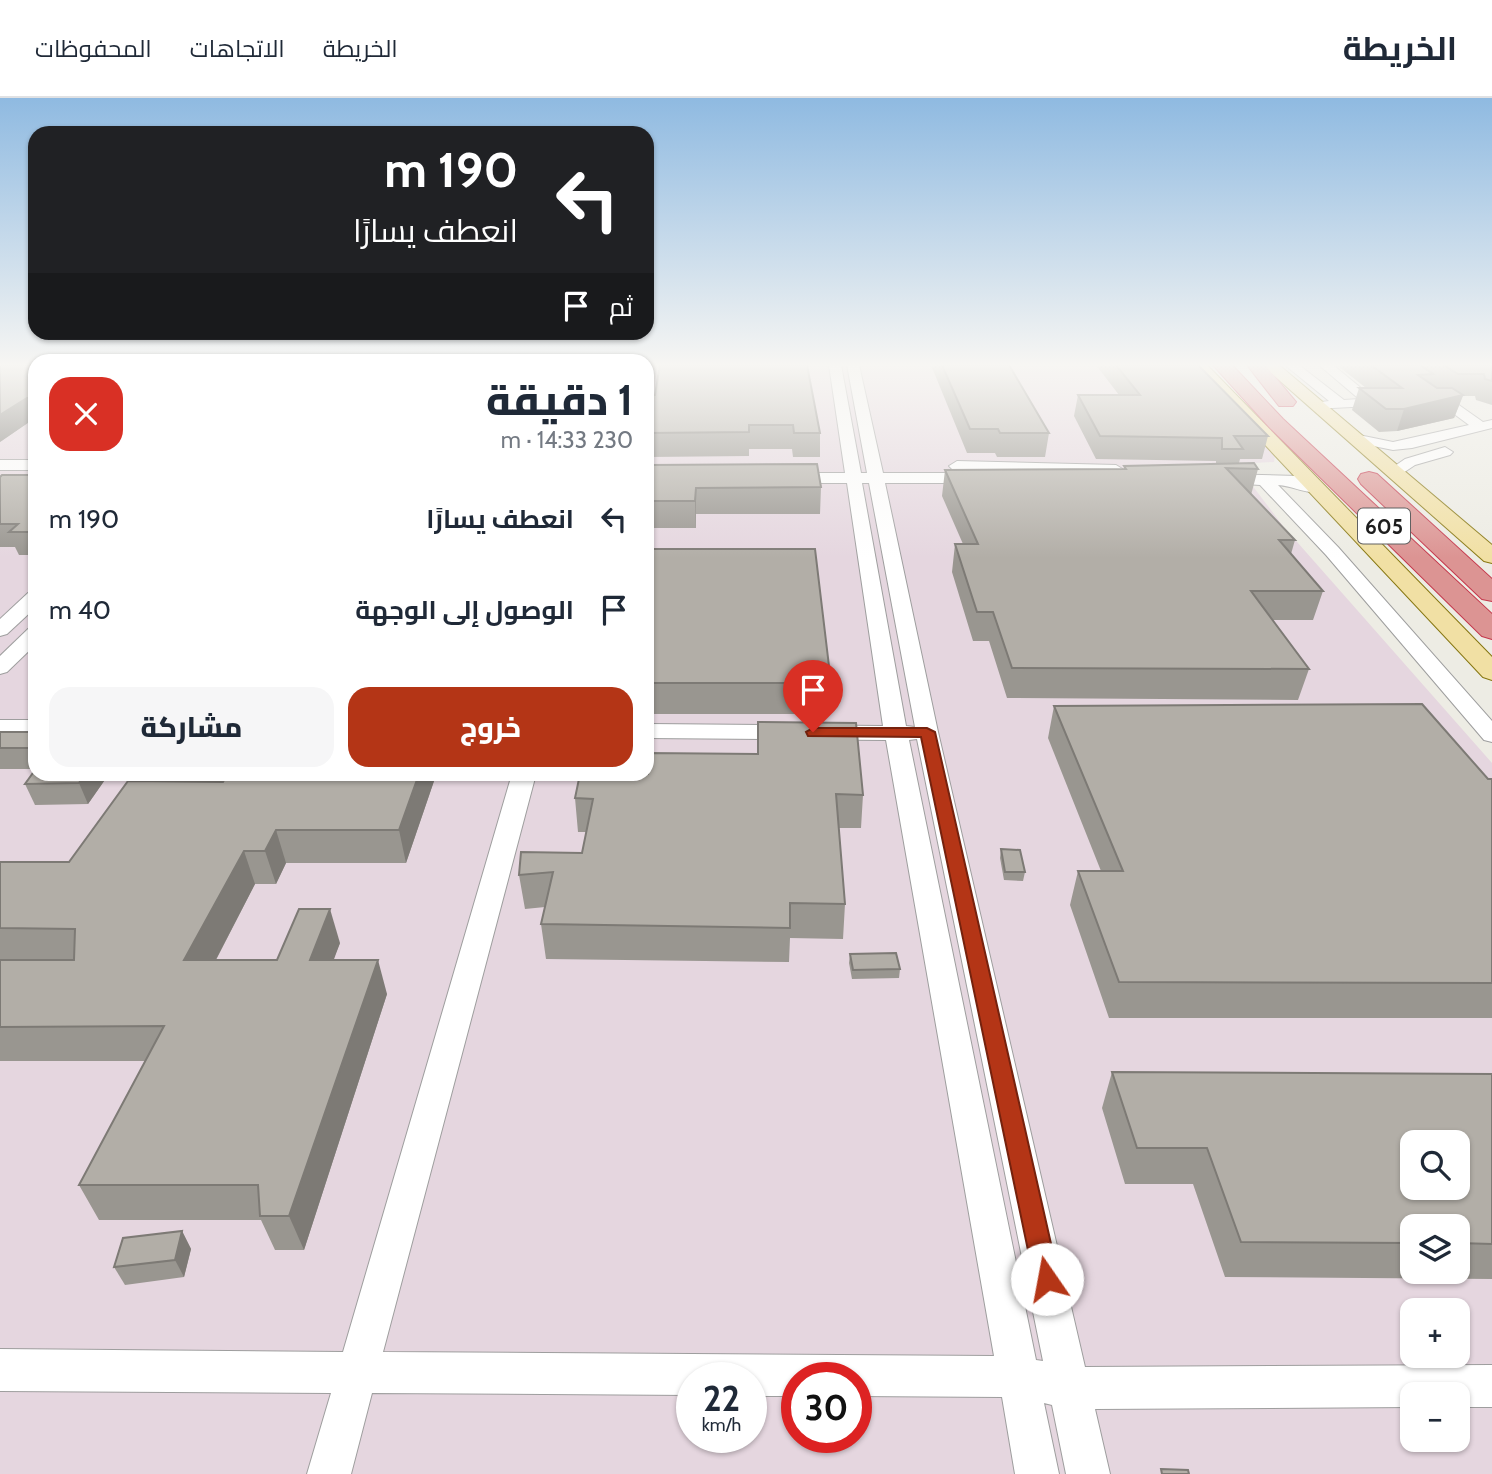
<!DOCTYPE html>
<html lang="ar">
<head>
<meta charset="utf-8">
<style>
  :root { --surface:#fff; --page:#f6f6f7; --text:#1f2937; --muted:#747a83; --line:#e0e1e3; --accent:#b43516 }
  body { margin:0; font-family:Cabin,Cairo,sans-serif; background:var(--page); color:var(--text); direction:rtl; height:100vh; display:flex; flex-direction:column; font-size:26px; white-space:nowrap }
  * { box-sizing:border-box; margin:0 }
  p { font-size:23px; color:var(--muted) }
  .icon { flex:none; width:38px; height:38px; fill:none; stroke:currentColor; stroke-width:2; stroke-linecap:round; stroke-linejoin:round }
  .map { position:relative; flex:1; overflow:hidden; direction:ltr }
  .details { position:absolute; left:28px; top:256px; width:626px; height:427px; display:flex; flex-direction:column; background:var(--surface); border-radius:21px; box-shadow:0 2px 5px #0004; direction:rtl }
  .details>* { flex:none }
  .hud { position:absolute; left:28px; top:28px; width:626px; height:214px; border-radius:21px; box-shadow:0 2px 5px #0004; direction:rtl; background:#202124; color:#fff; overflow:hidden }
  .fabs { position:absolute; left:1400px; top:1032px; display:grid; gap:14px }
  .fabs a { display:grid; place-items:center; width:70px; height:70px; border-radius:14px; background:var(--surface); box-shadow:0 2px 5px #0004; font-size:35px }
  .speed { position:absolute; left:676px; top:1264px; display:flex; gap:14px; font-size:35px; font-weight:700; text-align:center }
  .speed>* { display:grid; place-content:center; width:91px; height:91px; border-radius:50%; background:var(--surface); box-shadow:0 2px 5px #0004; line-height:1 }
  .speed small { font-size:18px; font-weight:400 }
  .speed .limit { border:10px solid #d22; background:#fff; color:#111 }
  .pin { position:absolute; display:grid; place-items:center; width:60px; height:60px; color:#fff; margin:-72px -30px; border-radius:50% 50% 50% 0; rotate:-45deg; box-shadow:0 0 7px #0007 }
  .pin .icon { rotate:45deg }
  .me { position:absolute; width:77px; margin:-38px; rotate:348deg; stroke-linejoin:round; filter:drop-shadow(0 0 5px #0008) }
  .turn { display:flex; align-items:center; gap:24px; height:147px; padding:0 21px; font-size:32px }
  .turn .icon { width:91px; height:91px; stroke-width:2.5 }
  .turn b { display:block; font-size:49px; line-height:60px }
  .then { display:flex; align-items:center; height:66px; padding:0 21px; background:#0003; gap:14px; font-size:26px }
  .round { display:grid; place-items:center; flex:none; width:74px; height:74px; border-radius:21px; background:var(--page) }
  .headline { display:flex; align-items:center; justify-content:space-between; height:119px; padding:0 21px }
  h1 { font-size:42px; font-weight:800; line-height:52px }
  .action { display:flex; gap:14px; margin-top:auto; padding:14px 21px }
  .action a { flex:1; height:80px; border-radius:21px; background:var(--accent); color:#fff; font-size:28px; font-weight:800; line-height:80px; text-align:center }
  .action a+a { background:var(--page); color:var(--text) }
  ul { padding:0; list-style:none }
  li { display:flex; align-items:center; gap:21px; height:91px; padding:0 21px }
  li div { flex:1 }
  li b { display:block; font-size:26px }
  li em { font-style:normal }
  header { display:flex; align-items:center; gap:42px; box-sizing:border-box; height:98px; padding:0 35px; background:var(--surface); border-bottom:2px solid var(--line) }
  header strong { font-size:33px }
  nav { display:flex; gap:38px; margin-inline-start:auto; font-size:24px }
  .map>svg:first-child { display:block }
</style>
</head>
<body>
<header>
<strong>الخريطة</strong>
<nav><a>الخريطة</a><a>الاتجاهات</a><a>المحفوظات</a></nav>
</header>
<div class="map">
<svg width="1492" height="1376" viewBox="0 0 1492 1376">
  <rect width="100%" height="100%" fill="#edece4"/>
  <path fill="#e5d6df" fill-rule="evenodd" d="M 0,267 L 35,267 L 35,676 L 648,676 L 648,267 L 1188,267 L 1275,357 L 1274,364 L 1236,366 L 1283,428 L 1492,665 L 1492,1376 L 0,1376 ZM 1412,1045 L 1458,1045 L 1458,1090 L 1412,1090 ZM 1412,1129 L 1458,1129 L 1458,1174 L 1412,1174 ZM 1412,1213 L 1458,1213 L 1458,1258 L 1412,1258 ZM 691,1279 L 751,1279 L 751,1339 L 691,1339 ZM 796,1279 L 856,1279 L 856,1339 L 796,1339 ZM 1412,1297 L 1458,1297 L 1458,1342 L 1412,1342 Z"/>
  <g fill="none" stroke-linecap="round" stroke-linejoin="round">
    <defs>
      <g id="minor">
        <path d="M 829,267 L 841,267 L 861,375 L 867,375 L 847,267 L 859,267 L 883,375 L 976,375 L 984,380 L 976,385 L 885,385 L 938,634 L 1085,1269 L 1492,1267 L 1492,1309 L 1458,1309 L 1458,1297 L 1412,1297 L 1412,1309 L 1095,1311 L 1110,1376 L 1066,1376 L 1052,1307 L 1044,1305 L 1059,1376 L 1015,1376 L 1002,1299 L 856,1298 L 856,1279 L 796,1279 L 796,1298 L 751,1298 L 751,1279 L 691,1279 L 691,1297 L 372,1295 L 351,1376 L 307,1376 L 331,1295 L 0,1293 L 0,1251 L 343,1254 L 512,676 L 536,676 L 383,1254 L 994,1258 L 886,642 L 648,640 L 648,626 L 883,628 L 847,385 L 788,385 L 780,380 L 788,375 L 845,375 ZM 862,385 L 869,385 L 915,629 L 906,628 ZM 917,641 L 1043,1263 L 1036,1262 L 909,642 Z"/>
        <path d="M 1285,267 L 1299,267 L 1344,302 L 1359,301 L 1319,267 L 1333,267 L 1378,304 L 1371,308 L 1313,311 L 1313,305 L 1329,303 Z"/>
        <path d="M 1388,267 L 1402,267 L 1483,324 L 1492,322 L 1492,330 L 1412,350 L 1393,352 L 1349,343 L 1347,340 L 1349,337 L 1354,336 L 1393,344 L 1469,327 Z"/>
        <path d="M 1445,349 L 1453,354 L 1450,357 L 1415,367 L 1400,377 L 1388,377 L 1386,374 L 1405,361 Z"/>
        <rect x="0" y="362" width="35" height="10"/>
        <path d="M 957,363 L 1116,367 L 1124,372 L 1116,377 L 952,371 L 949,368 Z"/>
        <path d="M 1222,376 L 1297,378 L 1322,388 L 1324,391 L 1322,394 C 1309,397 1293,388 1278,387 L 1338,449 L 1492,623 L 1492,644 L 1484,642 L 1326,457 L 1260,387 L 1216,384 L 1214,381 L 1216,378 Z"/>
        <path d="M 35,493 L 35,510 L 7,536 L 0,538 L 0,521 L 28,495 Z"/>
        <path d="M 35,529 L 35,547 L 7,574 L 0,576 L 0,558 L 28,531 Z"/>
        <rect x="0" y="622" width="35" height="14"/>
      </g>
      <g id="major">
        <path d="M 1190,267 L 1207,267 L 1492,559 L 1492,582 L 1483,579 Z"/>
        <path d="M 1262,267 L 1279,267 L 1492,447 L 1492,465 L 1484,463 Z"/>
      </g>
      <g id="highway">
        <path d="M 1213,267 L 1232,267 L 1283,321 L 1492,516 L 1492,541 L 1482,538 L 1269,329 Z"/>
        <path d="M 1247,267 L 1265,267 L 1296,304 L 1293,308 L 1279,308 Z"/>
        <path d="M 1369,374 L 1377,376 L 1492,481 L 1492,503 L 1482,501 L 1361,386 L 1358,381 L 1361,376 Z"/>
      </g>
    </defs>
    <use href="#minor" stroke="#9e9e9e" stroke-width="2"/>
    <use href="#major" stroke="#867610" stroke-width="2"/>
    <use href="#highway" stroke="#c5374b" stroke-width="2"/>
    <use href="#minor" fill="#fff" fill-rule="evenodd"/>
    <use href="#major" fill="#f1e0a4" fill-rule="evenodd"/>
    <use href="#highway" fill="#dc9493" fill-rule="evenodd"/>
  </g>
  <g fill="#999690" fill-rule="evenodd">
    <path d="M 35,267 L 35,320 L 0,344 Z"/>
    <path d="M 660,267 L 820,335 L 820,359 L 793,359 L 792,351 L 749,351 L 749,358 L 648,359 L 648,298 L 655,297 Z"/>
    <path d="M 931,267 L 1009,267 L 1049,335 L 1045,359 L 997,359 L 995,355 L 967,355 Z"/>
    <path d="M 1096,267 L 1198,267 L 1268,338 L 1262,361 L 1240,361 L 1239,365 L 1258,371 L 1251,397 L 1295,442 L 1291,456 L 1323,493 L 1313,522 L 1272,522 L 1309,571 L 1298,602 L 1007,600 L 989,543 L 973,543 L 952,474 L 955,446 L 963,446 L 942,398 L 945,372 L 1124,371 L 1124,368 L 1216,366 L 1216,363 L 1096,361 L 1074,318 L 1078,297 L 1119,297 Z"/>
    <path d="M 1337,267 L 1492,267 L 1492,307 L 1476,302 L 1475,298 L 1463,298 L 1454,320 L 1397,333 L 1379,334 L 1352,312 L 1359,290 L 1366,290 Z"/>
    <path d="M 648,367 L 821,389 L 820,416 L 696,416 L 696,430 L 648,430 Z"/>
    <path d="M 35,377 L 35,457 L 19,457 L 15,449 L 0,449 L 0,379 Z"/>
    <path d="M 648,451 L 831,585 L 829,616 L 648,616 Z"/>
    <path d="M 1054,608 L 1492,681 L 1492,920 L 1109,920 L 1070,807 L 1078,773 L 1101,773 L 1048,640 Z"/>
    <rect x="0" y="634" width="35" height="37"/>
    <path d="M 758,656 L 863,697 L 861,730 L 839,730 L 845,806 L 843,841 L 790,840 L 789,864 L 546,861 L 541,826 L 545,809 L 525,811 L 519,777 L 582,755 L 586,734 L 578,734 L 575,700 Z"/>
    <path d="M 109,676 L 88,706 L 35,707 L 25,686 Z"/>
    <path d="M 227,676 L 451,676 L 449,683 L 434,683 L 406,765 L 286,765 L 276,786 L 255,786 L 216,862 L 277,862 L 340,845 L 333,862 L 387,896 L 304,1152 L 275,1152 L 261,1122 L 99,1122 L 79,1087 L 145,963 L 0,963 L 0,764 L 69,764 L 223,684 Z"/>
    <path d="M 1001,751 L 1025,774 L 1023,783 L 1004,782 L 1000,760 Z"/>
    <path d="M 850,856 L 900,871 L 899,880 L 852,881 L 849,865 Z"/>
    <path d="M 1112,974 L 1492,976 L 1492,1181 L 1225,1179 L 1193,1086 L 1125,1086 L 1102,1010 ZM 1412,1129 L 1458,1129 L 1458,1174 L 1412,1174 Z"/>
    <path d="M 182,1133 L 191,1151 L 184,1179 L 125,1187 L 114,1169 Z"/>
  </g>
  <g fill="#7d7a75">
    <path d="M 1463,297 L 1454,320 L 1397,333 L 1404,311 Z"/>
    <path d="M 27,300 L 35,320 L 0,344 L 0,317 Z"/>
    <path d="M 696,390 L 696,430 L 695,403 Z"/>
    <path d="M 85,676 L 109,676 L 88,706 L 79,685 Z"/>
    <path d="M 419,676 L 432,676 L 434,683 L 406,765 L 399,732 Z"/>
    <path d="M 276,732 L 286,765 L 276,786 L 265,753 Z"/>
    <path d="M 244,753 L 255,786 L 198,896 L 184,862 Z"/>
    <path d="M 330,811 L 340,845 L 321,896 L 310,862 Z"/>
    <path d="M 378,862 L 387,896 L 304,1152 L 289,1118 Z"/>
    <path d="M 182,1133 L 191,1151 L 184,1179 L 175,1162 Z"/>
  </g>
  <g fill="#b2aea7" stroke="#7d7a75" stroke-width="2" fill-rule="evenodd">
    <path d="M 0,267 L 35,267 L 35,300 L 27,300 L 0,317 Z"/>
    <path d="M 660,267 L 807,267 L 820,335 L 794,335 L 793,327 L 749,327 L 749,334 L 648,335 L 648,297 L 655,297 Z"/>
    <path d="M 942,267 L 1009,267 L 1049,335 L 1000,335 L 998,331 L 970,331 Z"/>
    <path d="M 1116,267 L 1198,267 L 1268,338 L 1234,338 L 1243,351 L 1222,351 L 1222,340 L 1100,338 L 1078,297 L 1140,297 Z"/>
    <path d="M 1371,267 L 1420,267 L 1433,276 L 1418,277 L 1437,290 L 1452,290 L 1463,297 L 1404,311 L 1386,311 L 1359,290 L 1402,290 Z"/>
    <path d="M 1444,267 L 1492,267 L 1492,283 L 1485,281 L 1484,276 L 1458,276 Z"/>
    <path d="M 1254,365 L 1258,371 L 1226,370 L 1295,442 L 1279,442 L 1323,493 L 1251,493 L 1309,571 L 1012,570 L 993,514 L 977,514 L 955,446 L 978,446 L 945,372 L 1126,371 L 1124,368 Z"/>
    <path d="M 817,366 L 821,389 L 696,390 L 695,403 L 648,403 L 648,367 Z"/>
    <path d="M 2,377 L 35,377 L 35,434 L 9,434 L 18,426 L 0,426 L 0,379 Z"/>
    <path d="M 648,451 L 815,451 L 831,585 L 648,585 Z"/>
    <path d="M 1422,606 L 1488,681 L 1492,681 L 1492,885 L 1119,884 L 1078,773 L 1123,773 L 1054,608 Z"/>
    <path d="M 758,624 L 856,625 L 863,697 L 836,696 L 845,806 L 790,805 L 790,830 L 541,826 L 553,774 L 519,777 L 521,754 L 582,755 L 593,701 L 575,700 L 580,676 L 648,676 L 648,655 L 758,656 Z"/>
    <rect x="0" y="634" width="35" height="16"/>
    <path d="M 35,672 L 35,676 L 85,676 L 79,685 L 25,686 Z"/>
    <path d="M 227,676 L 419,676 L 399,732 L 276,732 L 265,753 L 244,753 L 184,862 L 277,862 L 299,811 L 330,811 L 310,862 L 378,862 L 289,1118 L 260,1118 L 258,1087 L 79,1087 L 164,928 L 0,929 L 0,862 L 74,862 L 75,831 L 0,830 L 0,764 L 69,764 L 128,683 L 223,684 Z"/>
    <path d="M 1001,751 L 1020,752 L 1025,774 L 1005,774 Z"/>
    <path d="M 896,855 L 900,871 L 853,872 L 850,856 Z"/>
    <path d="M 1112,974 L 1492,976 L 1492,1146 L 1458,1145 L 1458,1129 L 1412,1129 L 1412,1145 L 1241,1144 L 1207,1050 L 1137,1050 ZM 1412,1045 L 1458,1045 L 1458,1090 L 1412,1090 Z"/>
    <path d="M 182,1133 L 175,1162 L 114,1169 L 123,1140 Z"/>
    <path d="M 1161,1371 L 1188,1372 L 1189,1376 L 1162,1376 Z"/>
  </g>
  <linearGradient id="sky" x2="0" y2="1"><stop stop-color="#8fbae1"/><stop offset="0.58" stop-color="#f7f6f3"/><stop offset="1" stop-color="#f7f6f3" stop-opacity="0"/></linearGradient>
  <rect width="1492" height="460" fill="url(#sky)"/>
  <path fill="#b43516" stroke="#75220e" stroke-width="2" d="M 813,630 L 927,630 L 935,634 L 1059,1181 L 1056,1189 L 1047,1193 L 1038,1189 L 1034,1181 L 921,639 L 808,638 L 806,634 Z"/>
  <g text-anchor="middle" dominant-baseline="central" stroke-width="6" stroke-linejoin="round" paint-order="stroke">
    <rect fill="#fff" stroke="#616161" stroke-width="2" x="1358" y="410.5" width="52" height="35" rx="5"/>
    <g font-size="21" font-weight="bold" fill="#1d1d1d">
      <text x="1384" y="428">605</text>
    </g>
  </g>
</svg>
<div class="fabs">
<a><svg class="icon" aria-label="search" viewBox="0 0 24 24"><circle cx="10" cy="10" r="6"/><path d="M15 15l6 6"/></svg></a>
<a><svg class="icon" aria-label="layers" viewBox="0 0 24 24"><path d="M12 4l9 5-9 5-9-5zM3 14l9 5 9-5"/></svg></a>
<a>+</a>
<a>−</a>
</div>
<div class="speed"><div>22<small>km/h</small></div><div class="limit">30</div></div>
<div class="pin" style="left:813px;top:634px;background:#d93025"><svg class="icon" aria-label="arrive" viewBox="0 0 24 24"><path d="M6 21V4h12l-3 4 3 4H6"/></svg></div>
<svg class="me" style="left:1047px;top:1181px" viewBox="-20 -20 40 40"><circle r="19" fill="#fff"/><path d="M0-13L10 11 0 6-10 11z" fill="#b43516"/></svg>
<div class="hud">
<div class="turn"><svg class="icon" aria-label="left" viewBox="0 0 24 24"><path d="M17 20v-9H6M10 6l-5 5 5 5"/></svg><div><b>190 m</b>انعطف يسارًا</div></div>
<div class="then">ثم<svg class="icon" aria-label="arrive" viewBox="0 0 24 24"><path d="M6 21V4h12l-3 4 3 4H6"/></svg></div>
</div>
<section class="details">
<div class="headline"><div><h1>1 دقيقة</h1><p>230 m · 14:33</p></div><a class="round" style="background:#d93025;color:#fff"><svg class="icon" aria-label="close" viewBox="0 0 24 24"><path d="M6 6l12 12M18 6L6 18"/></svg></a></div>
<ul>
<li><svg class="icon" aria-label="left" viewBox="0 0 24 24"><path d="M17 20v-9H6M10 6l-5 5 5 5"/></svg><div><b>انعطف يسارًا</b></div><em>190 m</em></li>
<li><svg class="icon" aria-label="arrive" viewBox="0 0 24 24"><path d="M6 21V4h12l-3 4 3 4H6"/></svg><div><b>الوصول إلى الوجهة</b></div><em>40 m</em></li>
</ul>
<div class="action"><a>خروج</a><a>مشاركة</a></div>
</section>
</div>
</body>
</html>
